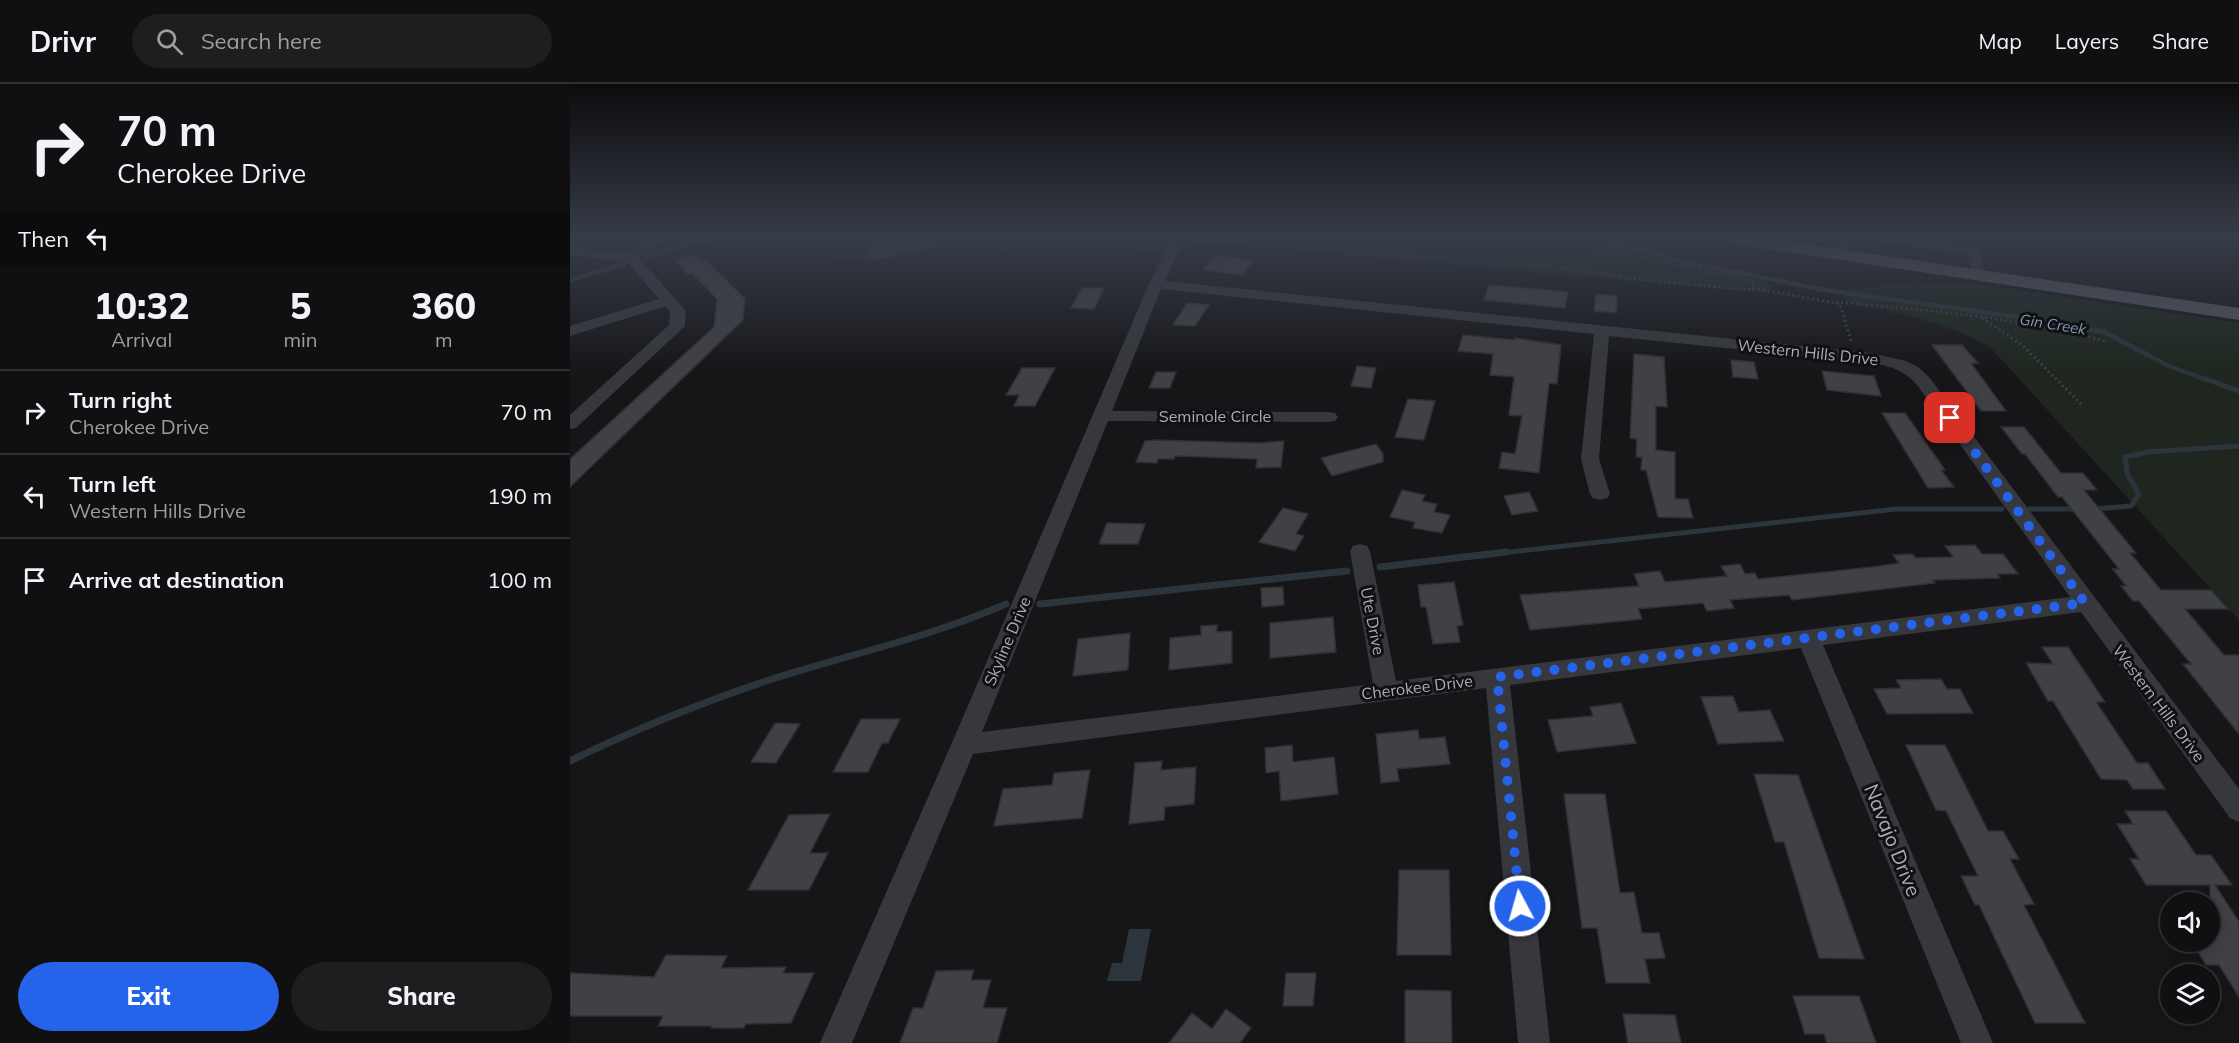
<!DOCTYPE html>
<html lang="en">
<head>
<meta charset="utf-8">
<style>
  :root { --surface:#101012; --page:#1e1e20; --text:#f1f3f6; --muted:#9c9d9f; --line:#303032; --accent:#2563eb }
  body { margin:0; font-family:Mulish,sans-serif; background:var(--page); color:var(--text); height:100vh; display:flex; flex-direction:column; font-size:22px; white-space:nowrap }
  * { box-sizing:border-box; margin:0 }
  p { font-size:20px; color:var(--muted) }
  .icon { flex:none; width:33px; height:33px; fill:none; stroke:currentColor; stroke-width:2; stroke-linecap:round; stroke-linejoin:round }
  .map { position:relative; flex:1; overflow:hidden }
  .details { display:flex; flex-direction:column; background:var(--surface); width:570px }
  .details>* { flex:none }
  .hud { background:#101012; color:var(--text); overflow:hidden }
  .fabs { position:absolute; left:1590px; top:808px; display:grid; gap:12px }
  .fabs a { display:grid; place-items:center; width:60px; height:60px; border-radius:50%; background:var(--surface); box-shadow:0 3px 15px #0003,0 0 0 2px var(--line); font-size:30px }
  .pin { position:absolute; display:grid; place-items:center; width:51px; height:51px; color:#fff; margin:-26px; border-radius:12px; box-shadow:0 3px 9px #0006 }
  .me { position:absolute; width:66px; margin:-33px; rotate:354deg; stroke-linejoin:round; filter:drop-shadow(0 0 4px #0008) }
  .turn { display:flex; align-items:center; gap:21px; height:126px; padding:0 18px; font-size:27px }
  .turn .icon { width:78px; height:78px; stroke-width:2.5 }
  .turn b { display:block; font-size:42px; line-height:51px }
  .then { display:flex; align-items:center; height:57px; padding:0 18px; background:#0003; gap:12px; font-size:22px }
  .eta { display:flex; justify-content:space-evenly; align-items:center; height:102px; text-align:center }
  .eta b { font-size:36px; font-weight:800; line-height:42px }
  .primary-button { display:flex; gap:12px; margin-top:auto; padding:12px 18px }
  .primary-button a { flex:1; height:69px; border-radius:36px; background:var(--accent); color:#fff; font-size:24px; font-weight:800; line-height:69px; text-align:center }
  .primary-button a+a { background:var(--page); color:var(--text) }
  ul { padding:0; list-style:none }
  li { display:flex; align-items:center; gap:18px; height:84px; padding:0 18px; border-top:2px solid var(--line) }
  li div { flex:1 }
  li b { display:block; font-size:22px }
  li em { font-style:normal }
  header { display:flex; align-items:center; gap:36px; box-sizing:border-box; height:84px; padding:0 30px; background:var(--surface); border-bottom:2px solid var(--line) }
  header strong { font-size:28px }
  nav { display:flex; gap:33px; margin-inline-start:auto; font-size:21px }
  .search { width:420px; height:54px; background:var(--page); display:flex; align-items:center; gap:15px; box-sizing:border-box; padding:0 21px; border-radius:33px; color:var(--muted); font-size:22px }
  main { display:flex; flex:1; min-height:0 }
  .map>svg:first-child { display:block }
</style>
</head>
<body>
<header>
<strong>Drivr</strong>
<div class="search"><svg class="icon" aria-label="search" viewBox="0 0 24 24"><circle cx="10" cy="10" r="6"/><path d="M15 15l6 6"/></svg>Search here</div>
<nav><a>Map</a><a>Layers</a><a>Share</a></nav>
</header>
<main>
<section class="details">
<div class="hud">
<div class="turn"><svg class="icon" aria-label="right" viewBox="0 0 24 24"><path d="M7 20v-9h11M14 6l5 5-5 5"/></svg><div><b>70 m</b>Cherokee Drive</div></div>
<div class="then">Then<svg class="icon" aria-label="left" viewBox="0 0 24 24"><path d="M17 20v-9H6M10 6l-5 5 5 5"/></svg></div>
</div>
<div class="eta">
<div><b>10:32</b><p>Arrival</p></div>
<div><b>5</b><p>min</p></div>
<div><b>360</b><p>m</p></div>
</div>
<ul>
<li><svg class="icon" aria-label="right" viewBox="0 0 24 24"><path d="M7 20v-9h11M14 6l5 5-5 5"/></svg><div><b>Turn right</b><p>Cherokee Drive</p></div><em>70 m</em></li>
<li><svg class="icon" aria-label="left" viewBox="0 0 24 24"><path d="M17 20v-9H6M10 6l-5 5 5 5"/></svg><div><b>Turn left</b><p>Western Hills Drive</p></div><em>190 m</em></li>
<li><svg class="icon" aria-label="arrive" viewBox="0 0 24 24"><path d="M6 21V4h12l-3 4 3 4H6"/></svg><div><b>Arrive at destination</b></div><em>100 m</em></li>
</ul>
<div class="primary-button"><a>Exit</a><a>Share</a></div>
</section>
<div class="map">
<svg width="1669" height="959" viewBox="0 0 1669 959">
  <rect width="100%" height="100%" fill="#161618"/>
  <g fill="#1e261f">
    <path d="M 332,155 L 413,155 L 400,162 L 337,168 Z"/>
    <path d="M 448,155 L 459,155 L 468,169 L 450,171 L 420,169 Z"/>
    <path d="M 562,155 L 595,155 L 589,170 L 572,169 L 561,162 Z"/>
    <path d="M 991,155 L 1064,165 L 1101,176 L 1189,193 L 1200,198 L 1202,204 L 1196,209 L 616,156 Z"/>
    <path d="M 297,156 L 302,176 L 269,176 L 259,172 Z"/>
    <path d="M 1347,198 L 1412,201 L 1669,239 L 1669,536 L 1419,262 C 1383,243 1347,232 1307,225 C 1294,223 1280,223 1273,211 L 1277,205 Z"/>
  </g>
  <path fill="#2c353c" d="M 559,845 L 581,845 L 571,897 L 537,897 L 542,879 L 552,879 Z"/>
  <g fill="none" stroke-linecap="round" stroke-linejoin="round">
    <g stroke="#2c353c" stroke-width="4.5">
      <path d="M 1002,155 L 1067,164 L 1102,175 L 1254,206 L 1454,234 L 1534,248 L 1599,282 L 1637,296"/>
      <path d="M 76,173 L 136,155"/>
      <path d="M 0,196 L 54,180"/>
    </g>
    <g stroke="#2c353c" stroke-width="5">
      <path d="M 1633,294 L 1669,307"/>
      <path d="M 1460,425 L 1508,425"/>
      <path d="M 1524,425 L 1561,422 L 1569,411 L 1557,389 L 1555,373 L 1578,368 L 1669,362"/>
      <path d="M 923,470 L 1326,425 L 1432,425"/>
    </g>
    <g stroke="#2c353c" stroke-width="7">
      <path d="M 810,483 L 936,468"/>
      <path d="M 470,520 L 777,487"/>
      <path d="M 0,677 C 65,645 133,618 202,595 C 281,570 360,553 436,520"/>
    </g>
  </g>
  <g fill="#404145" stroke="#303034" stroke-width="1.5">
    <path d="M 297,155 L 362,155 L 363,163 L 302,176 Z"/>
    <path d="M 125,171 L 132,179 L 137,177 L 175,215 L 173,236 L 0,403 L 0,375 L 144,243 L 147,215 L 122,189 L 117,190 L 106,176 Z"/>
    <path d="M 644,172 L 683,176 L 673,191 L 633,186 Z"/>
    <path d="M 919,201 L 998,208 L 995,224 L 914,216 Z"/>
    <path d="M 512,204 L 534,204 L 524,225 L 501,224 Z"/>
    <path d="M 1026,210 L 1047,212 L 1046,229 L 1024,227 Z"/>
    <path d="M 617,219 L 639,221 L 625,242 L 603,241 Z"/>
    <path d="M 893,251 L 945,256 L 945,254 L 991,261 L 987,300 L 979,299 L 969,389 L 929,384 L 932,368 L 945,370 L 952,332 L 939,331 L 944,293 L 920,291 L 923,270 L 888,267 Z"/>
    <path d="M 1362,261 L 1392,261 L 1408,279 L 1401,279 L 1436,327 L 1411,327 Z"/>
    <path d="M 1064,270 L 1094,273 L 1097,323 L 1086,322 L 1086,366 L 1105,368 L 1105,415 L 1118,415 L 1123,434 L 1088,433 L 1076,386 L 1071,386 L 1072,373 L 1066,373 L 1067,355 L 1060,354 Z"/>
    <path d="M 1161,276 L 1184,278 L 1188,295 L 1163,293 Z"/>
    <path d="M 787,282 L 806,284 L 801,304 L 781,302 Z"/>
    <path d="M 452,284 L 485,284 L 465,322 L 444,322 L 449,311 L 436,311 Z"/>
    <path d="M 1252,287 L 1304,292 L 1311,312 L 1257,306 Z"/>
    <path d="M 586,288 L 606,288 L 600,304 L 579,304 Z"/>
    <path d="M 838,315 L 865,317 L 854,356 L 825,353 Z"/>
    <path d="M 1312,329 L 1335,329 L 1375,386 L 1371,386 L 1384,403 L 1358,404 Z"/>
    <path d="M 1431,343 L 1454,343 L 1491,389 L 1513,389 L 1527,406 L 1514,406 L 1566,469 L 1560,469 L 1591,506 L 1641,506 L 1658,525 L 1615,525 L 1654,571 L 1669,571 L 1669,650 L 1613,580 L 1621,580 L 1569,517 L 1563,517 L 1551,502 L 1556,502 L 1543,485 L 1549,485 L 1492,413 L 1488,413 L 1455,370 L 1452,370 Z"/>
    <path d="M 585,356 L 689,359 L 714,357 L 711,383 L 686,384 L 687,375 L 605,372 L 604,375 L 588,375 L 587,379 L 566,378 L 575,357 Z"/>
    <path d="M 806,360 L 813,370 L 813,378 L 762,392 L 751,374 Z"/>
    <path d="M 832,406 L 855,411 L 852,417 L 867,420 L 864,428 L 880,431 L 872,449 L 843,444 L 845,438 L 820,433 Z"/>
    <path d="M 959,408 L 968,427 L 942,431 L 934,412 Z"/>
    <path d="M 713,424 L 738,430 L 726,450 L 734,452 L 725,467 L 689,458 Z"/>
    <path d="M 537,439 L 575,440 L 568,460 L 529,460 Z"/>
    <path d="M 1405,461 L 1412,470 L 1433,470 L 1448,490 L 1427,490 L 1430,494 L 1363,496 L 1365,499 L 1222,516 L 1219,511 L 1160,516 L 1164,524 L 1137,527 L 1133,519 L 1068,525 L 1072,535 L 960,546 L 950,511 L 1069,502 L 1064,490 L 1090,487 L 1095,498 L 1157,492 L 1151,482 L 1170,480 L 1175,490 L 1185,489 L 1188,495 L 1302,483 L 1329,479 L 1323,471 L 1342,470 L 1346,474 L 1383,473 L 1375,462 Z"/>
    <path d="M 884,498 L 893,541 L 887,542 L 890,558 L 863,560 L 856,523 L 851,523 L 848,501 Z"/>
    <path d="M 713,503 L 714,521 L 692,523 L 691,504 Z"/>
    <path d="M 763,533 L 766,568 L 700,574 L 700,539 Z"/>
    <path d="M 647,541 L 647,548 L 662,547 L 662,579 L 599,586 L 600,554 L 631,551 L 631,542 Z"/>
    <path d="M 560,549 L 558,586 L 503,592 L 508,555 Z"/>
    <path d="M 1472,563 L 1498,563 L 1535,618 L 1526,618 L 1567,679 L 1578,679 L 1595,705 L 1563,705 L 1557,696 L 1531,695 L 1483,617 L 1478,617 L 1456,579 L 1483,580 Z"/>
    <path d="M 1371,595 L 1377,605 L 1390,605 L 1403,629 L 1317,630 L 1304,605 L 1331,604 L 1326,596 Z"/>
    <path d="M 1163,612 L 1169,628 L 1200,626 L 1214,657 L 1148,660 L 1131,613 Z"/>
    <path d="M 1051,619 L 1066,659 L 987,668 L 978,636 L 1023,632 L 1020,623 Z"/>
    <path d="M 291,635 L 330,635 L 318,659 L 312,659 L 298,688 L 263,688 Z"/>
    <path d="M 205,639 L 230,640 L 206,679 L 181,678 Z"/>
    <path d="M 848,646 L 849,655 L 875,653 L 880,680 L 827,685 L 829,697 L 811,699 L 806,650 Z"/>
    <path d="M 722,661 L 723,678 L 764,673 L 768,710 L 711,717 L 709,687 L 696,689 L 695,664 Z"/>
    <path d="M 1336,661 L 1375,661 L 1418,747 L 1433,747 L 1449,775 L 1440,775 L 1464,820 L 1454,821 L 1515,939 L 1465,939 L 1409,821 L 1405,821 L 1391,792 L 1408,792 L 1376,727 L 1366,726 Z"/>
    <path d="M 592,677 L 591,686 L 626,683 L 624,720 L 595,723 L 594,736 L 559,740 L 565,679 Z"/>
    <path d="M 520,686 L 512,734 L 424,742 L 433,705 L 482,701 L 484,689 Z"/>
    <path d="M 1184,690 L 1228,691 L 1294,875 L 1249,874 L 1214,758 L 1205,758 Z"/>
    <path d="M 994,710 L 1035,710 L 1050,809 L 1064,808 L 1072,849 L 1089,849 L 1095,874 L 1075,875 L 1080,899 L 1036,899 L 1027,844 L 1012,844 Z"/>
    <path d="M 1555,727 L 1596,727 L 1626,771 L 1641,771 L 1662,801 L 1645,801 L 1669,838 L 1669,913 L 1649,881 L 1636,881 L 1623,860 L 1640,860 L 1640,801 L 1576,801 L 1560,775 L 1569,775 L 1547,740 L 1563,740 Z"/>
    <path d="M 260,730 L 240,769 L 258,769 L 239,806 L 178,806 L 219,731 Z"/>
    <path d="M 829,786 L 879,786 L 881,871 L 827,871 Z"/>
    <path d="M 96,871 L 157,872 L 151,884 L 216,883 L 213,889 L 244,889 L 221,939 L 176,940 L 174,944 L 141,944 L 142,942 L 88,942 L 93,932 L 0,932 L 0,889 L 84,893 Z"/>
    <path d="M 404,886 L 401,896 L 421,896 L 413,924 L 437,924 L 427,959 L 330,959 L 343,924 L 353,924 L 366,887 Z"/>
    <path d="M 716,889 L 746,889 L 743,922 L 713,922 Z"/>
    <path d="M 835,906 L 881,907 L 882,959 L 835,959 Z"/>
    <path d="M 1223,912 L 1289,912 L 1306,959 L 1257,959 L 1254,950 L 1235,950 Z"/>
    <path d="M 656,925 L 681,944 L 670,959 L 599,959 L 622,929 L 642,945 Z"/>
    <path d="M 1053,930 L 1105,931 L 1111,959 L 1058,959 Z"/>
  </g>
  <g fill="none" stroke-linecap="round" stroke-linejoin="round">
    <g stroke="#3d3f44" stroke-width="3" stroke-dasharray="2 3" stroke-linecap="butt">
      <path d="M 743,155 L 762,165 L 781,168 L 1003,185 L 1059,194 L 1167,205 L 1180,205 L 1185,202 L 1181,197 L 1171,194 L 977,155"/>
      <path d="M 1183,204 L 1270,220 L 1282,260"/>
      <path d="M 1266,218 C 1357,226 1447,233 1535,257"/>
      <path d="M 1412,234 L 1452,261 L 1512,321"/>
    </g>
    <g fill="#37383d" fill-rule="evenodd">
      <path d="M 76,155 L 91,155 L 69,174 L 116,227 L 115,242 L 6,344 L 0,345 L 0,331 L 99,241 L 100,228 L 96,222 L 0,252 L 0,242 L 89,215 L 57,178 L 0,171 L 0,163 L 58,170 Z"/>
      <path d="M 601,155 L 614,155 L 595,197 L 1301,269 L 1336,277 L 1348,283 L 1359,293 L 1669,705 L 1669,738 L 1660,734 L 1511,528 L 1253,561 L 1423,959 L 1391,959 L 1231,564 L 940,601 L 980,959 L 948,959 L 916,604 L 403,670 L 282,959 L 250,959 L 381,661 L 579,200 ZM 591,205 L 1024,250 L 1011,375 L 1020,410 L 1023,414 L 1030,416 L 1037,414 L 1040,410 L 1029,375 L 1039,252 L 1301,279 C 1320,282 1334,286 1347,301 L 1500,513 L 826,597 L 800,467 L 797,462 L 790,460 L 783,462 L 780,467 L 803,600 L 412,648 L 538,337 L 759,338 L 765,337 L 768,333 L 765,329 L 759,328 L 542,327 Z"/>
      <path d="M 1264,155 L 1278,155 L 1279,172 L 1277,175 L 1267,175 Z"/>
      <path d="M 1310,155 L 1348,155 L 1408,164 L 1416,192 L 1414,195 L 1404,195 L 1397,170 L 1316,159 Z"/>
    </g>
    <path fill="#53555c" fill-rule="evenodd" d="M 1157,155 L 1202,155 L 1669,224 L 1669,236 L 1165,160 Z"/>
  </g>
  <linearGradient id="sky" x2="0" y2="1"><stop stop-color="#0c0c0d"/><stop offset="0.53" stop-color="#363c48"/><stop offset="1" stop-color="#363c48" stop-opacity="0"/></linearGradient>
  <rect width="1669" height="290" fill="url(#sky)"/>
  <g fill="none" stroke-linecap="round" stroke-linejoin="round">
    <path stroke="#2563eb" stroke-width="10" stroke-dasharray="0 18" d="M 950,822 L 927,593 L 1515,519 L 1380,334"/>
  </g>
  <g text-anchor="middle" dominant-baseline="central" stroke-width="6" stroke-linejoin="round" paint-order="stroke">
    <g font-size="15" font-style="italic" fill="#7f9bb3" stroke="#111113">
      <text transform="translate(1483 240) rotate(9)">Gin Creek</text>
    </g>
    <g font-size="16" fill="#a8adb8" stroke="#111113">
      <text transform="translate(1238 268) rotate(6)">Western Hills Drive</text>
      <text x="645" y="332">Seminole Circle</text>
      <text transform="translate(803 537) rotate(79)">Ute Drive</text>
      <text transform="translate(437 557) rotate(-67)">Skyline Drive</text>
      <text transform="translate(847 603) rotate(-7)">Cherokee Drive</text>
      <text transform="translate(1589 619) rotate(53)">Western Hills Drive</text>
    </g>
    <g font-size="20" fill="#a8adb8" stroke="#111113">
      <text transform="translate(1323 756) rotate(68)">Navajo Drive</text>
    </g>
  </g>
</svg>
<div class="fabs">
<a><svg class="icon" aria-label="sound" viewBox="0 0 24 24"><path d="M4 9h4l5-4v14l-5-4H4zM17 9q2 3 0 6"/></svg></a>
<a><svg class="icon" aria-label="layers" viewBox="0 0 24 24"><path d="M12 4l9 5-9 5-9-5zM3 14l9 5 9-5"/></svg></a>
</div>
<div class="pin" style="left:1380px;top:334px;background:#d93025"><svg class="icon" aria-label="arrive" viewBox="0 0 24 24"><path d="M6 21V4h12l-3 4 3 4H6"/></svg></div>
<svg class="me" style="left:950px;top:822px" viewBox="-20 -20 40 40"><circle r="17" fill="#2563eb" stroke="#fff" stroke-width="3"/><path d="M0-11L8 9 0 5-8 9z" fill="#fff"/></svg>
</div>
</main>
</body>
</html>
